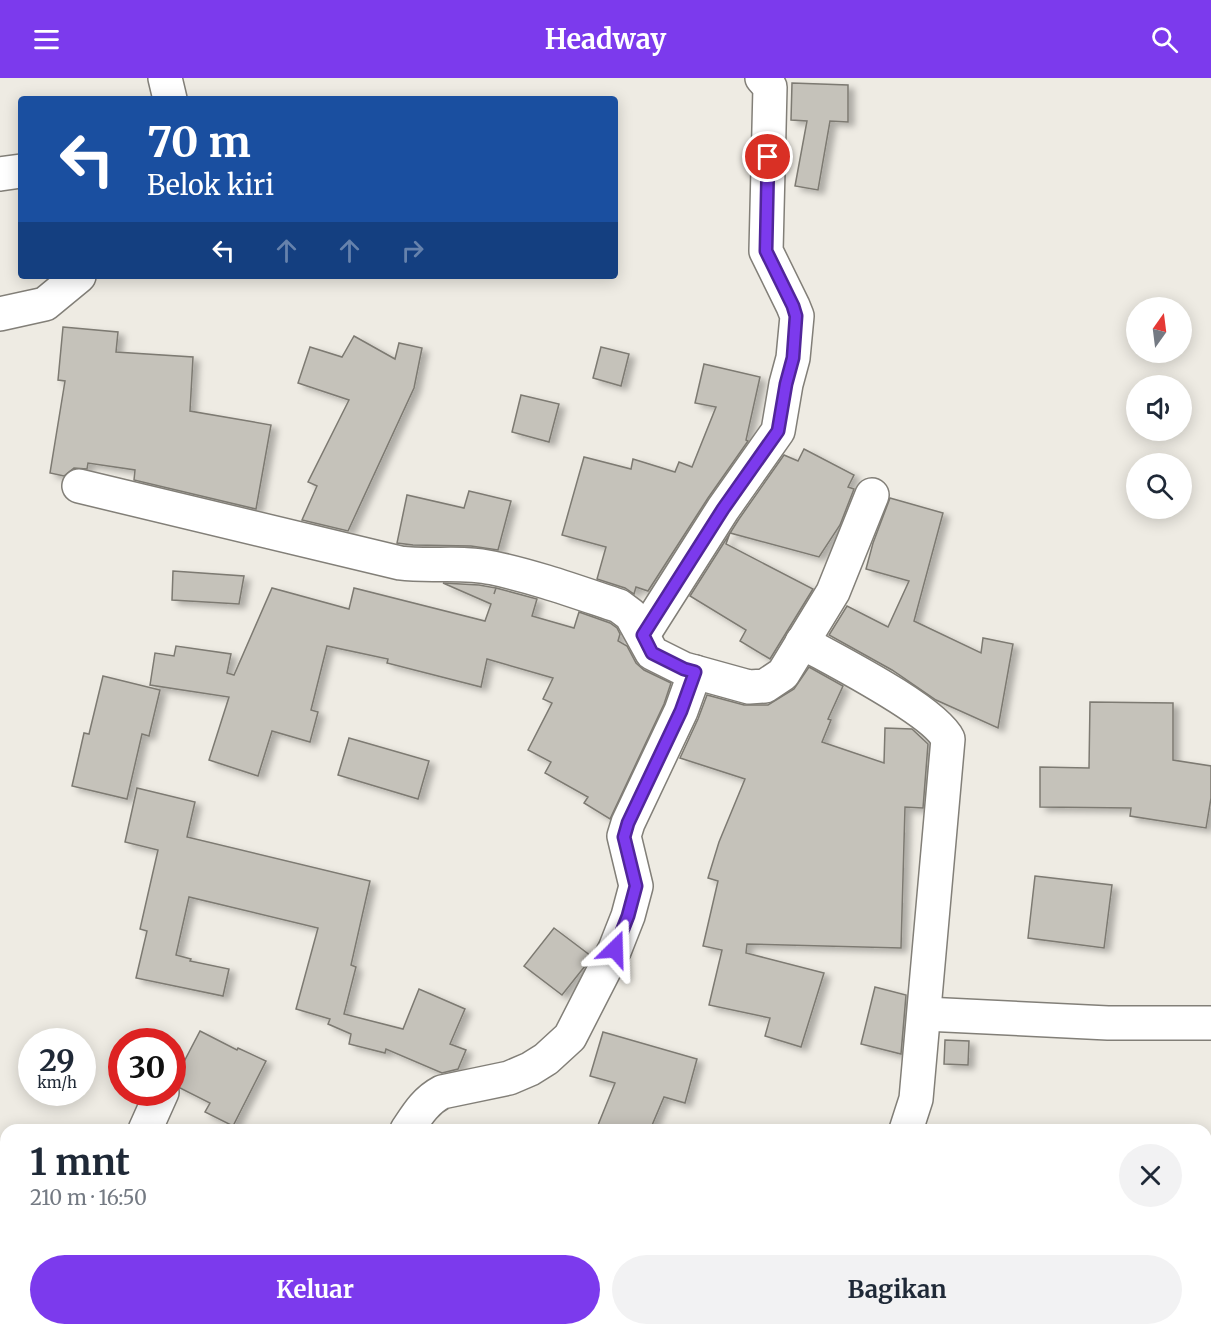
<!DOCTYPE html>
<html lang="id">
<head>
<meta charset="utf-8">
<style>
  :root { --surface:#fff; --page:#f2f2f3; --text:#1f2937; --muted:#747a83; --accent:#7c3aed }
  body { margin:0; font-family:Merriweather,serif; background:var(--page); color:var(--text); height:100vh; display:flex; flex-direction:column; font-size:22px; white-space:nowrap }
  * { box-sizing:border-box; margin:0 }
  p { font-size:20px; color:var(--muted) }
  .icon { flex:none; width:33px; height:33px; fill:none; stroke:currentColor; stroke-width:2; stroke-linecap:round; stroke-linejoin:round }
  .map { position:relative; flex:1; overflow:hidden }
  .panel { position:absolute; left:0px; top:1046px; width:1212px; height:212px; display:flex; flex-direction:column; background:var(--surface); border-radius:18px 18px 0 0; box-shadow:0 3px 15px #0003 }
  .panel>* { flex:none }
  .hud { position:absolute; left:18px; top:18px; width:600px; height:183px; border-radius:6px; box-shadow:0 3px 15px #0003; background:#1a4fa0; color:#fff; overflow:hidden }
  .needle { width:39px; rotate:14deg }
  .buttons { position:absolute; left:1126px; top:219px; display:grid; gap:12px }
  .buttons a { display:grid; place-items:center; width:66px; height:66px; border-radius:50%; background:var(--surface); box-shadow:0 3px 15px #0003; font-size:30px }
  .speed { position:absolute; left:18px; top:950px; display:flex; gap:12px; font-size:30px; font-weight:700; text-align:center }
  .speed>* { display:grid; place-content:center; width:78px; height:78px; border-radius:50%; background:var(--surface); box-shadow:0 3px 15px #0003; line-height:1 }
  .speed small { font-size:15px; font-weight:400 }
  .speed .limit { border:9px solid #d22; background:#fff; color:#111 }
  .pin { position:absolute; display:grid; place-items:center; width:51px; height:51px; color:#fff; margin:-26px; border:3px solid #fff; border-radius:50%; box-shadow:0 2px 6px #0007 }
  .me { position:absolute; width:66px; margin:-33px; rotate:22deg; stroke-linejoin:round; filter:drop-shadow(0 0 4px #0008) }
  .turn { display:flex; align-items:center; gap:21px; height:126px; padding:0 30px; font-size:27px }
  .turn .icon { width:78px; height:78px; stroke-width:2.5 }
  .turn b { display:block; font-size:42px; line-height:51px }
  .lanes { display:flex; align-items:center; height:57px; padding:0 30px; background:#0003; justify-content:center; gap:30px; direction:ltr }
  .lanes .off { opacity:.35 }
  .round { display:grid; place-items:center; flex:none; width:63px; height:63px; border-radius:32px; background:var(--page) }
  .head { display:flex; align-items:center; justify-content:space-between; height:102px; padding:0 30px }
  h1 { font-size:36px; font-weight:700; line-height:45px }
  .button { display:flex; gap:12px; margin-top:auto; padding:12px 30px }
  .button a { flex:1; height:69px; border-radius:36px; background:var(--accent); color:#fff; font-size:24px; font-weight:700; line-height:69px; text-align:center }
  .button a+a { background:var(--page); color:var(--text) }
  header { display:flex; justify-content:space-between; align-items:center; height:78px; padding:0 30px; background:var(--accent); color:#fff; font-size:27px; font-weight:700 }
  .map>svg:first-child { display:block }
</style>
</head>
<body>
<header><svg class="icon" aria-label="menu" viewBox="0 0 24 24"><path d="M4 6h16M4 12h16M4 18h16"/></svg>Headway<svg class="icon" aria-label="search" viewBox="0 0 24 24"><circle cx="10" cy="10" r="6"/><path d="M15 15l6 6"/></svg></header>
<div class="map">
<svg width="1211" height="1256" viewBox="0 0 1211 1256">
  <defs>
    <filter id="shadow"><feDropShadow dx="6" dy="4" stdDeviation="3" flood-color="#0004"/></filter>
  </defs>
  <rect width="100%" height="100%" fill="#eeebe3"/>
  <g fill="#c5c2ba" stroke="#7d7a72" stroke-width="1.5" filter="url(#shadow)">
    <path d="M 792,5 L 848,7 L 848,44 L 830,43 L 818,112 L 795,108 L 807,43 L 791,42 Z"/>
    <path d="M 63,249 L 118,254 L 116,274 L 193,279 L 190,333 L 271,347 L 256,431 L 134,402 L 135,392 L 88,385 L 87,391 L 74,390 L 64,398 L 50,395 L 65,303 L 58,302 Z"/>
    <path d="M 354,258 L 395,281 L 399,265 L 422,270 L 414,310 L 348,453 L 302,442 L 317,408 L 308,404 L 349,322 L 298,305 L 310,269 L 342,279 Z"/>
    <path d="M 601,269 L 629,276 L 621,308 L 593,300 Z"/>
    <path d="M 704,286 L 760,299 L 746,362 L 748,363 L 708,420 L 648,513 L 636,509 L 634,516 L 625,510 L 597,501 L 606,469 L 562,457 L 584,379 L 631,391 L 633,381 L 675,394 L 679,384 L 692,389 L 716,329 L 695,325 Z"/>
    <path d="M 521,317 L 559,326 L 549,364 L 512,354 Z"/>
    <path d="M 804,371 L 854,397 L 848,409 L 854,411 L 840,447 L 819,479 L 730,455 L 726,466 L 813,511 L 770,581 L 740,563 L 746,552 L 690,518 L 739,441 L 784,377 L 798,383 Z"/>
    <path d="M 469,413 L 511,423 L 498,472 L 471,468 L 413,467 L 397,465 L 407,417 L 464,430 Z"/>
    <path d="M 890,420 L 943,435 L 914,543 L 981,575 L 983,560 L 1013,566 L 998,650 L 936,622 L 892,592 L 829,557 L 847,528 L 888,549 L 909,503 L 866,491 L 873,465 Z"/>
    <path d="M 173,493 L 244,498 L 239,526 L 172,522 Z"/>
    <path d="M 443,505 L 479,507 L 496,510 L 494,516 L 496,510 L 537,521 L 532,538 L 574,550 L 579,534 L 610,545 L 617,550 L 620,556 L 618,563 L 627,568 L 636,585 L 644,592 L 671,605 L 664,626 L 610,741 L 584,725 L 588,719 L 545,695 L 551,684 L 528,672 L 552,625 L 543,621 L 553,600 L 487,581 L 481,609 L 387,585 L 388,581 L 327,568 L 311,632 L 318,634 L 310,664 L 272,653 L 258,698 L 209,682 L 229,619 L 150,607 L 155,575 L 174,578 L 176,568 L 231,576 L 227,595 L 234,597 L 272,510 L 349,531 L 354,510 L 485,543 L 491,526 Z"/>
    <path d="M 809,589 L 843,608 L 828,641 L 831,642 L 822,664 L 884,685 L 885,650 L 912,651 L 928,666 L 923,730 L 905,729 L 901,870 L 747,866 L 746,875 L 824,895 L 801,969 L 765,958 L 770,940 L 709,927 L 722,872 L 703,868 L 718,803 L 708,800 L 719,764 L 745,701 L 680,680 L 698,641 L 707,617 L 744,627 L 768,627 L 794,611 Z"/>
    <path d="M 103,598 L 160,612 L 149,658 L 142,656 L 127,721 L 72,708 L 84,655 L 89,656 Z"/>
    <path d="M 1090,624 L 1173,625 L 1173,682 L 1211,688 L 1211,720 L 1206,750 L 1130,738 L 1131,730 L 1040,729 L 1040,689 L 1089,690 Z"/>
    <path d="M 349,660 L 429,683 L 418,721 L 338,697 Z"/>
    <path d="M 137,710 L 195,724 L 187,759 L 370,803 L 351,887 L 356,889 L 344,936 L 403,951 L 419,911 L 465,931 L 450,966 L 466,972 L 458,991 L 442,995 L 386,971 L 385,975 L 349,966 L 351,956 L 328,946 L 330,941 L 296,931 L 318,850 L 189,819 L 176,877 L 191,881 L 190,883 L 229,891 L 223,918 L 136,900 L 147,853 L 140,851 L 158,772 L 125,764 Z"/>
    <path d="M 1035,798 L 1112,807 L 1104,870 L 1028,860 Z"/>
    <path d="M 554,850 L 591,878 L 585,888 L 562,917 L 524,888 Z"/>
    <path d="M 875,909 L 906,917 L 901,976 L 861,966 Z"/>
    <path d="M 200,953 L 237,972 L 238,970 L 266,983 L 233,1048 L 205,1034 L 210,1025 L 180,1010 L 175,1001 Z"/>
    <path d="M 603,954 L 697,981 L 685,1025 L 664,1019 L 650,1052 L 596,1052 L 615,1005 L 590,998 Z"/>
    <path d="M 945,962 L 969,963 L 968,987 L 944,986 Z"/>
  </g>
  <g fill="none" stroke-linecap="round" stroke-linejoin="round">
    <defs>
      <g id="minor">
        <path d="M 165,0 L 170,21"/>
        <path d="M 0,96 L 21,93"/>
        <path d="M 0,236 L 45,226 L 79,198"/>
        <path d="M 79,408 L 400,485 C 431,489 462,483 493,490 C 536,499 577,514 619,528 L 631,537 L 652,575 L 684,591 L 749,609 L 765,608 L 783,596 L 833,514 L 872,417"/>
        <path d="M 643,557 L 723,431 L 778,353 L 786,306 L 793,280 L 797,238 L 793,228 L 766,173 L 770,9 L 762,0"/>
        <path d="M 802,564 C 834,582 934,632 948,661 L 916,1021 L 906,1052"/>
        <path d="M 925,936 L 1108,945 L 1211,945"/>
        <path d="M 145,1052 L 162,1014"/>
        <path d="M 407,1052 C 417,1037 425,1023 442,1014 L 509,1000 L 530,991 L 546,981 L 570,959 L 615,871 L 628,838 L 636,808 L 624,758 L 628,745 L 681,633 L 695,594"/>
        <path d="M 42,1256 L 45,1251"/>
        <path d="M 249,1256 L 253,1251"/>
        <path d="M 754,1256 L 756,1251"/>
      </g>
    </defs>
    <use href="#minor" stroke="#827f78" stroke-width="36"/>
    <use href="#minor" stroke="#fff" stroke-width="33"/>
  </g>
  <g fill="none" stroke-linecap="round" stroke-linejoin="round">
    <defs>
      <path id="route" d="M 615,871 L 628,838 L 636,808 L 624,759 L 628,745 L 681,633 L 695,594 L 684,591 L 652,575 L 643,557 L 723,431 L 778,353 L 786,306 L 793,280 L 796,238 L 793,228 L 766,173 L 768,79"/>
    </defs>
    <use href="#route" stroke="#51269a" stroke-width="15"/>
    <use href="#route" stroke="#7c3aed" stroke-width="10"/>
  </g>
</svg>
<div class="buttons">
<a><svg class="needle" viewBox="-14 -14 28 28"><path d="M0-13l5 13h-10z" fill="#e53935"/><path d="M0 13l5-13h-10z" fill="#747a83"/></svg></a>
<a><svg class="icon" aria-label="sound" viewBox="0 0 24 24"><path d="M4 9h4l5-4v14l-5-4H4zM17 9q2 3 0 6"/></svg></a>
<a><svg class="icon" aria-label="search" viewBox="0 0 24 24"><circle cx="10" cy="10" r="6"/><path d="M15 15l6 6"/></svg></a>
</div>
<div class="speed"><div>29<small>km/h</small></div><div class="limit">30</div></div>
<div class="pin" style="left:768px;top:79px;background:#d93025"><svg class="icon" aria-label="arrive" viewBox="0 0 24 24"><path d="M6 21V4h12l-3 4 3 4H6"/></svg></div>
<svg class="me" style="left:615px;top:871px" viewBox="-20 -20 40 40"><path d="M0-17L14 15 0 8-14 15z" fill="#7c3aed" stroke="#fff" stroke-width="4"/></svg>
<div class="hud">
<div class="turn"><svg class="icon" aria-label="left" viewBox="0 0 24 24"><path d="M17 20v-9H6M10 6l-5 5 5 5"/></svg><div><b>70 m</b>Belok kiri</div></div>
<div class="lanes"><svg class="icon" aria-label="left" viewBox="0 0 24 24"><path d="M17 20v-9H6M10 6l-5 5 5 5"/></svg><svg class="icon off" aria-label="ahead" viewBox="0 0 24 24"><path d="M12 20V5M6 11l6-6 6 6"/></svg><svg class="icon off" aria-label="ahead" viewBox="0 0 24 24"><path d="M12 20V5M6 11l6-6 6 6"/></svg><svg class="icon off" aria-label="right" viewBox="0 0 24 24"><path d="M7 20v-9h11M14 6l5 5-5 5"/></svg></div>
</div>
<section class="panel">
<div class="head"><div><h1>1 mnt</h1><p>210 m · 16:50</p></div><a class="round"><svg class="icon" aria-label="close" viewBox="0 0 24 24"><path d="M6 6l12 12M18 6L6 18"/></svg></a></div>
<div class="button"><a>Keluar</a><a>Bagikan</a></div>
</section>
</div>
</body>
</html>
